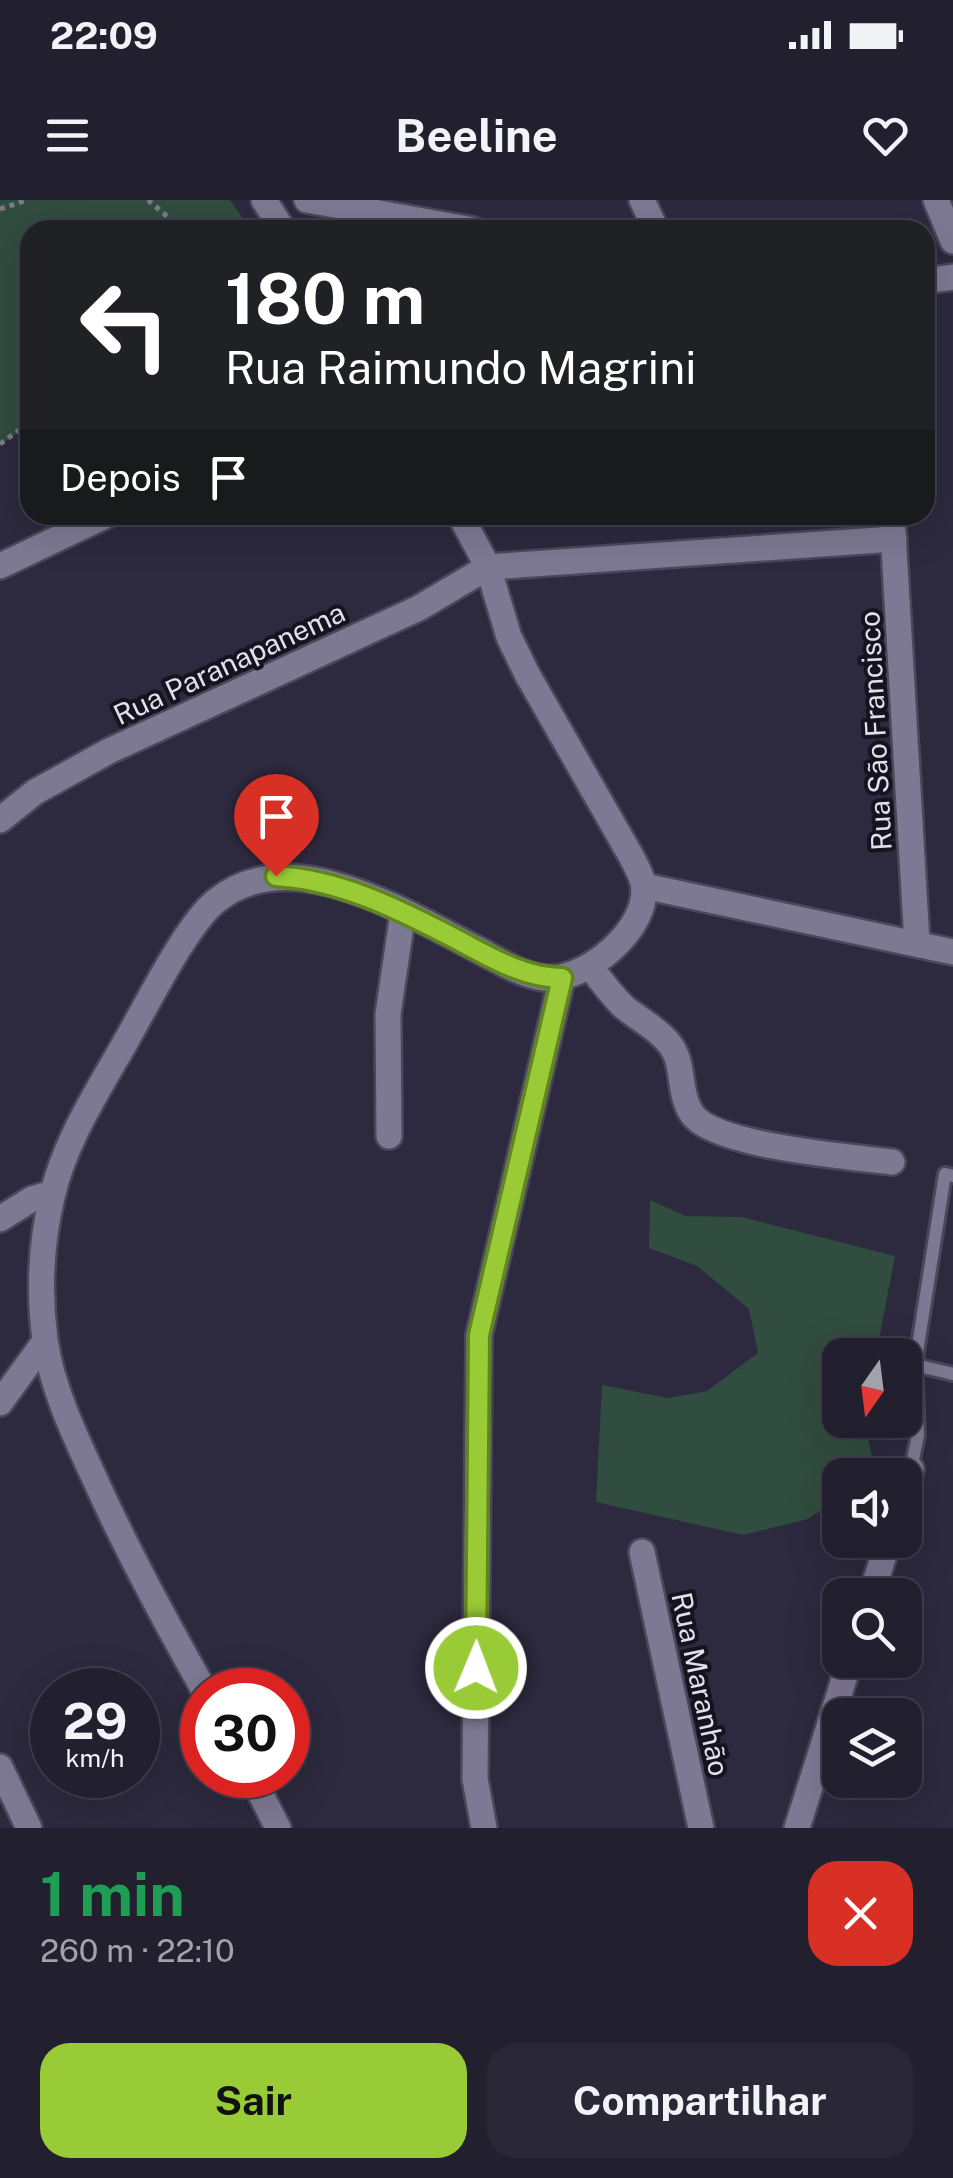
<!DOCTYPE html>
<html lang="pt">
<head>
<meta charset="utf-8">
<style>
  :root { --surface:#221f2e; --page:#2a2736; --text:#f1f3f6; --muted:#a2a2aa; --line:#3f3d4a; --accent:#98cb36 }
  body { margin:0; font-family:"Public Sans",sans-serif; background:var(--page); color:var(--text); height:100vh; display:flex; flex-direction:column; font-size:38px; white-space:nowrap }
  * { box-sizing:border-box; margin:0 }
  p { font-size:32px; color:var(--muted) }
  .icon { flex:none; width:55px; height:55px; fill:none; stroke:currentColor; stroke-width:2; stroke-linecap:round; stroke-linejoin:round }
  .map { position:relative; height:1628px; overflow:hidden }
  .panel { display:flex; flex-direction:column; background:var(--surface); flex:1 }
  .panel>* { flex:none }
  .guide { position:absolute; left:20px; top:20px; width:915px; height:305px; border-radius:30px; box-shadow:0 10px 40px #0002,0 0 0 2px var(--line); background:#202124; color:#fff; overflow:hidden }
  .needle { width:65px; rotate:194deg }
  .tools { position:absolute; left:822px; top:1138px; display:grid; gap:20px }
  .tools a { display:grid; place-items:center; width:100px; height:100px; border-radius:20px; background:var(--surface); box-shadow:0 10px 40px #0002,0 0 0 2px var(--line); font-size:50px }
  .speed { position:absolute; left:30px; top:1468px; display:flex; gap:20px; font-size:50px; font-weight:700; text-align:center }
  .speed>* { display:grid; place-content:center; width:130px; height:130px; border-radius:50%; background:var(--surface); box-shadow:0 10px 40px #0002,0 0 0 2px var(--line); line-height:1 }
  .speed small { font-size:25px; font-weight:400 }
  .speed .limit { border:15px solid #d22; background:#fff; color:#111 }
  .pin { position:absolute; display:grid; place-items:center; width:85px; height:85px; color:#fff; margin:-102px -42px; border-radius:50% 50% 50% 0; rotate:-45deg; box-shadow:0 0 10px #0007 }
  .pin .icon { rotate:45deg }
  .me { position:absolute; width:110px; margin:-55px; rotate:1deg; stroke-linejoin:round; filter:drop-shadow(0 0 8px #0008) }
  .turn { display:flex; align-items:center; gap:35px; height:210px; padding:0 40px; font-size:45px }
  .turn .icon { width:130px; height:130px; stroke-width:2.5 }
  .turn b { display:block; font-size:70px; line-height:85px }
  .then { display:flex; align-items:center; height:95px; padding:0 40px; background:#0003; gap:20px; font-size:38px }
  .round { display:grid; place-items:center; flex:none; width:105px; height:105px; border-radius:30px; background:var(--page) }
  .summary { display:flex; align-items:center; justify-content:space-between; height:170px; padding:0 40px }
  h1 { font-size:60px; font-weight:700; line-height:75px; color:#1e9e55 }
  .primary-button { display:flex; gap:20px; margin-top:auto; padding:20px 40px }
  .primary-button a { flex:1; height:115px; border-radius:30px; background:var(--accent); color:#111; font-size:40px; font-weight:700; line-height:115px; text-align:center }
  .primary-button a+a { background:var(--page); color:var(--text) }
  .status { display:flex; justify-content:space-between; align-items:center; height:70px; padding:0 50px; background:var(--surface); direction:ltr }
  .status svg { height:28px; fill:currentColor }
  header { display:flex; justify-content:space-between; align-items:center; height:130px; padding:0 40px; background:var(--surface); font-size:45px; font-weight:700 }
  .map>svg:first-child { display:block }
</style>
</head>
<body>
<div class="status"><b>22:09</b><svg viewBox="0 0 49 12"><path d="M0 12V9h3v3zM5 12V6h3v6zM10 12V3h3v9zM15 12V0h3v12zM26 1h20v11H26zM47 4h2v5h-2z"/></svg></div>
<header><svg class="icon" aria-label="menu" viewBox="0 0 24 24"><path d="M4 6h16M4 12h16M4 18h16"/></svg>Beeline<svg class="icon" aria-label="heart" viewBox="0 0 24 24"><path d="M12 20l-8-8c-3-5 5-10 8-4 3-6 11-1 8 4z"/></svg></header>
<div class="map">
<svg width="953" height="1628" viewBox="0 0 953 1628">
  <rect width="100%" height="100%" fill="#2d293e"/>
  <g fill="#314d3f">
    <path d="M 0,0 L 230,0 L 251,30 L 30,30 L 30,225 L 0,245 Z"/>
    <path d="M 650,1000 L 686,1016 L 741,1017 L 895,1056 L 876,1155 L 840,1155 L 840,1220 L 864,1220 L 876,1274 L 840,1275 L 840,1298 L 808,1319 L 743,1335 L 596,1302 L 602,1185 L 668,1198 L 707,1191 L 758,1153 L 749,1109 L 697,1066 L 649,1048 Z"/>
  </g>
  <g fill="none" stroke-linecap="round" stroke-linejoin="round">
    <defs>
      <g id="lane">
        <path d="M 915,1165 L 953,1174"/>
        <path d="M 911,1269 L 918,1235 L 915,1165 L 945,974 L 953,976"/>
      </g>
      <g id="street">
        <path d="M 264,0 L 283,30"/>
        <path d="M 307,0 L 473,30"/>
        <path d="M 642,0 L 656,30"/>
        <path d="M 936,0 L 953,41"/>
        <path d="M 925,81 L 953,77"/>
        <path d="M 892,315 L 917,743"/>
        <path d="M 0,366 L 107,315"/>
        <path d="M 0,620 L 35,592 L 109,551 L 419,408 L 488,367 L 894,339"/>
        <path d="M 644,686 L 953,752"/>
        <path d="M 590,766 C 601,781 612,796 625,808 C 639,819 656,828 668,842 C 686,862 677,892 692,914 C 713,946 851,957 892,962"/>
        <path d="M 389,936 L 388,814 L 403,712"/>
        <path d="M 0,1019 L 32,999 L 52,993"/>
        <path d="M 0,1203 L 45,1141"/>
        <path d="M 905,1289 L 911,1269"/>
        <path d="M 642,1352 L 701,1628"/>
        <path d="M 871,1395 L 889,1340"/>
        <path d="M 204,1490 C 164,1419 126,1349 93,1275 C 73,1232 52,1187 45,1140 C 39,1094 41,1043 52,997 C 64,942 99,889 126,841 C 147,805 186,725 216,701 C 290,640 404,712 475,748 C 496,759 520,775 544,778 C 585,783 652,727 643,683 C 641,674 635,664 631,656 L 527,474 L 509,437 L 488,367 L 460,315"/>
        <path d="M 0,1567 L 29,1628"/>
        <path d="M 251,1575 L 278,1628"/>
        <path d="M 484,1628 L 475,1579 L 479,1135 L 562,778"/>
        <path d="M 797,1628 L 850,1460"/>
      </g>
    </defs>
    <use href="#lane" stroke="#4b475a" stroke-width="18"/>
    <use href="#street" stroke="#4b475a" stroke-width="30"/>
    <g stroke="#7c798b" stroke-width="5" stroke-dasharray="5 5" stroke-linecap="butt">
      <path d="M 148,0 L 183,30"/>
      <path d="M 0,9 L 27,0"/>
      <path d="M 0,244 L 30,222"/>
    </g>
    <use href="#lane" stroke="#7e7993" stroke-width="12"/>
    <use href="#street" stroke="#7e7993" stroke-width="25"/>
  </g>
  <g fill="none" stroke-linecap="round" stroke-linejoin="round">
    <defs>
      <path id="route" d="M 276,676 C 340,680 396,708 452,737 C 487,755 522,778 562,778 L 479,1135 L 476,1468"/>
    </defs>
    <use href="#route" stroke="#638423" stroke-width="25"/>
    <use href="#route" stroke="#98cb36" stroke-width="18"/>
  </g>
  <g text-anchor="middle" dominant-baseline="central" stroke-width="8" stroke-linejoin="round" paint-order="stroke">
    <g font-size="28" fill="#e2e0ef" stroke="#15131d">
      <text transform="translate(229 463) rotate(-25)">Rua Paranapanema</text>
      <text transform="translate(875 531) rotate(-93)">Rua São Francisco</text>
      <text transform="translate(701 1484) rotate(78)">Rua Maranhão</text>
    </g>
  </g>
</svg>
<div class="tools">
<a><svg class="needle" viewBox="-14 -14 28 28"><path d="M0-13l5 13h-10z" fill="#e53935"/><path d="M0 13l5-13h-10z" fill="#a2a2aa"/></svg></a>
<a><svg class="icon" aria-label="sound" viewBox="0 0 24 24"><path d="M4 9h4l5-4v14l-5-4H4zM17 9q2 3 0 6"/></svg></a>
<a><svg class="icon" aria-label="search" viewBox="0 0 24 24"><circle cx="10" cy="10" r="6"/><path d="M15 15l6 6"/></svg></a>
<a><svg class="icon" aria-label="layers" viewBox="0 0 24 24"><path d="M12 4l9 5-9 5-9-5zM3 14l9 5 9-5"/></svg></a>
</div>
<div class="speed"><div>29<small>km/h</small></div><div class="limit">30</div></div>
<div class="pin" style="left:276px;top:676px;background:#d93025"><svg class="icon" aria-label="arrive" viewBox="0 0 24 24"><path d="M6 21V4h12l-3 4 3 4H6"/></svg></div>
<svg class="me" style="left:476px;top:1468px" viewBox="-20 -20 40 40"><circle r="17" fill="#98cb36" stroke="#fff" stroke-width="3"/><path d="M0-11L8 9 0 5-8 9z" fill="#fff"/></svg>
<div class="guide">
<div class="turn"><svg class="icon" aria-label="left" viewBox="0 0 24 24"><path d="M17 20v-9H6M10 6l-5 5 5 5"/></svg><div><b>180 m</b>Rua Raimundo Magrini</div></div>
<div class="then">Depois<svg class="icon" aria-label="arrive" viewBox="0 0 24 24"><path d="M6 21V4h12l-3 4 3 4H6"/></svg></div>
</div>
</div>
<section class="panel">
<div class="summary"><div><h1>1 min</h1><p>260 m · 22:10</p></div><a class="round" style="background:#d93025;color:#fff"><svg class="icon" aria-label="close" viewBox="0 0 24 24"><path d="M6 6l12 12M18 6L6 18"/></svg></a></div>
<div class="primary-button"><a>Sair</a><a>Compartilhar</a></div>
</section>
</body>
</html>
